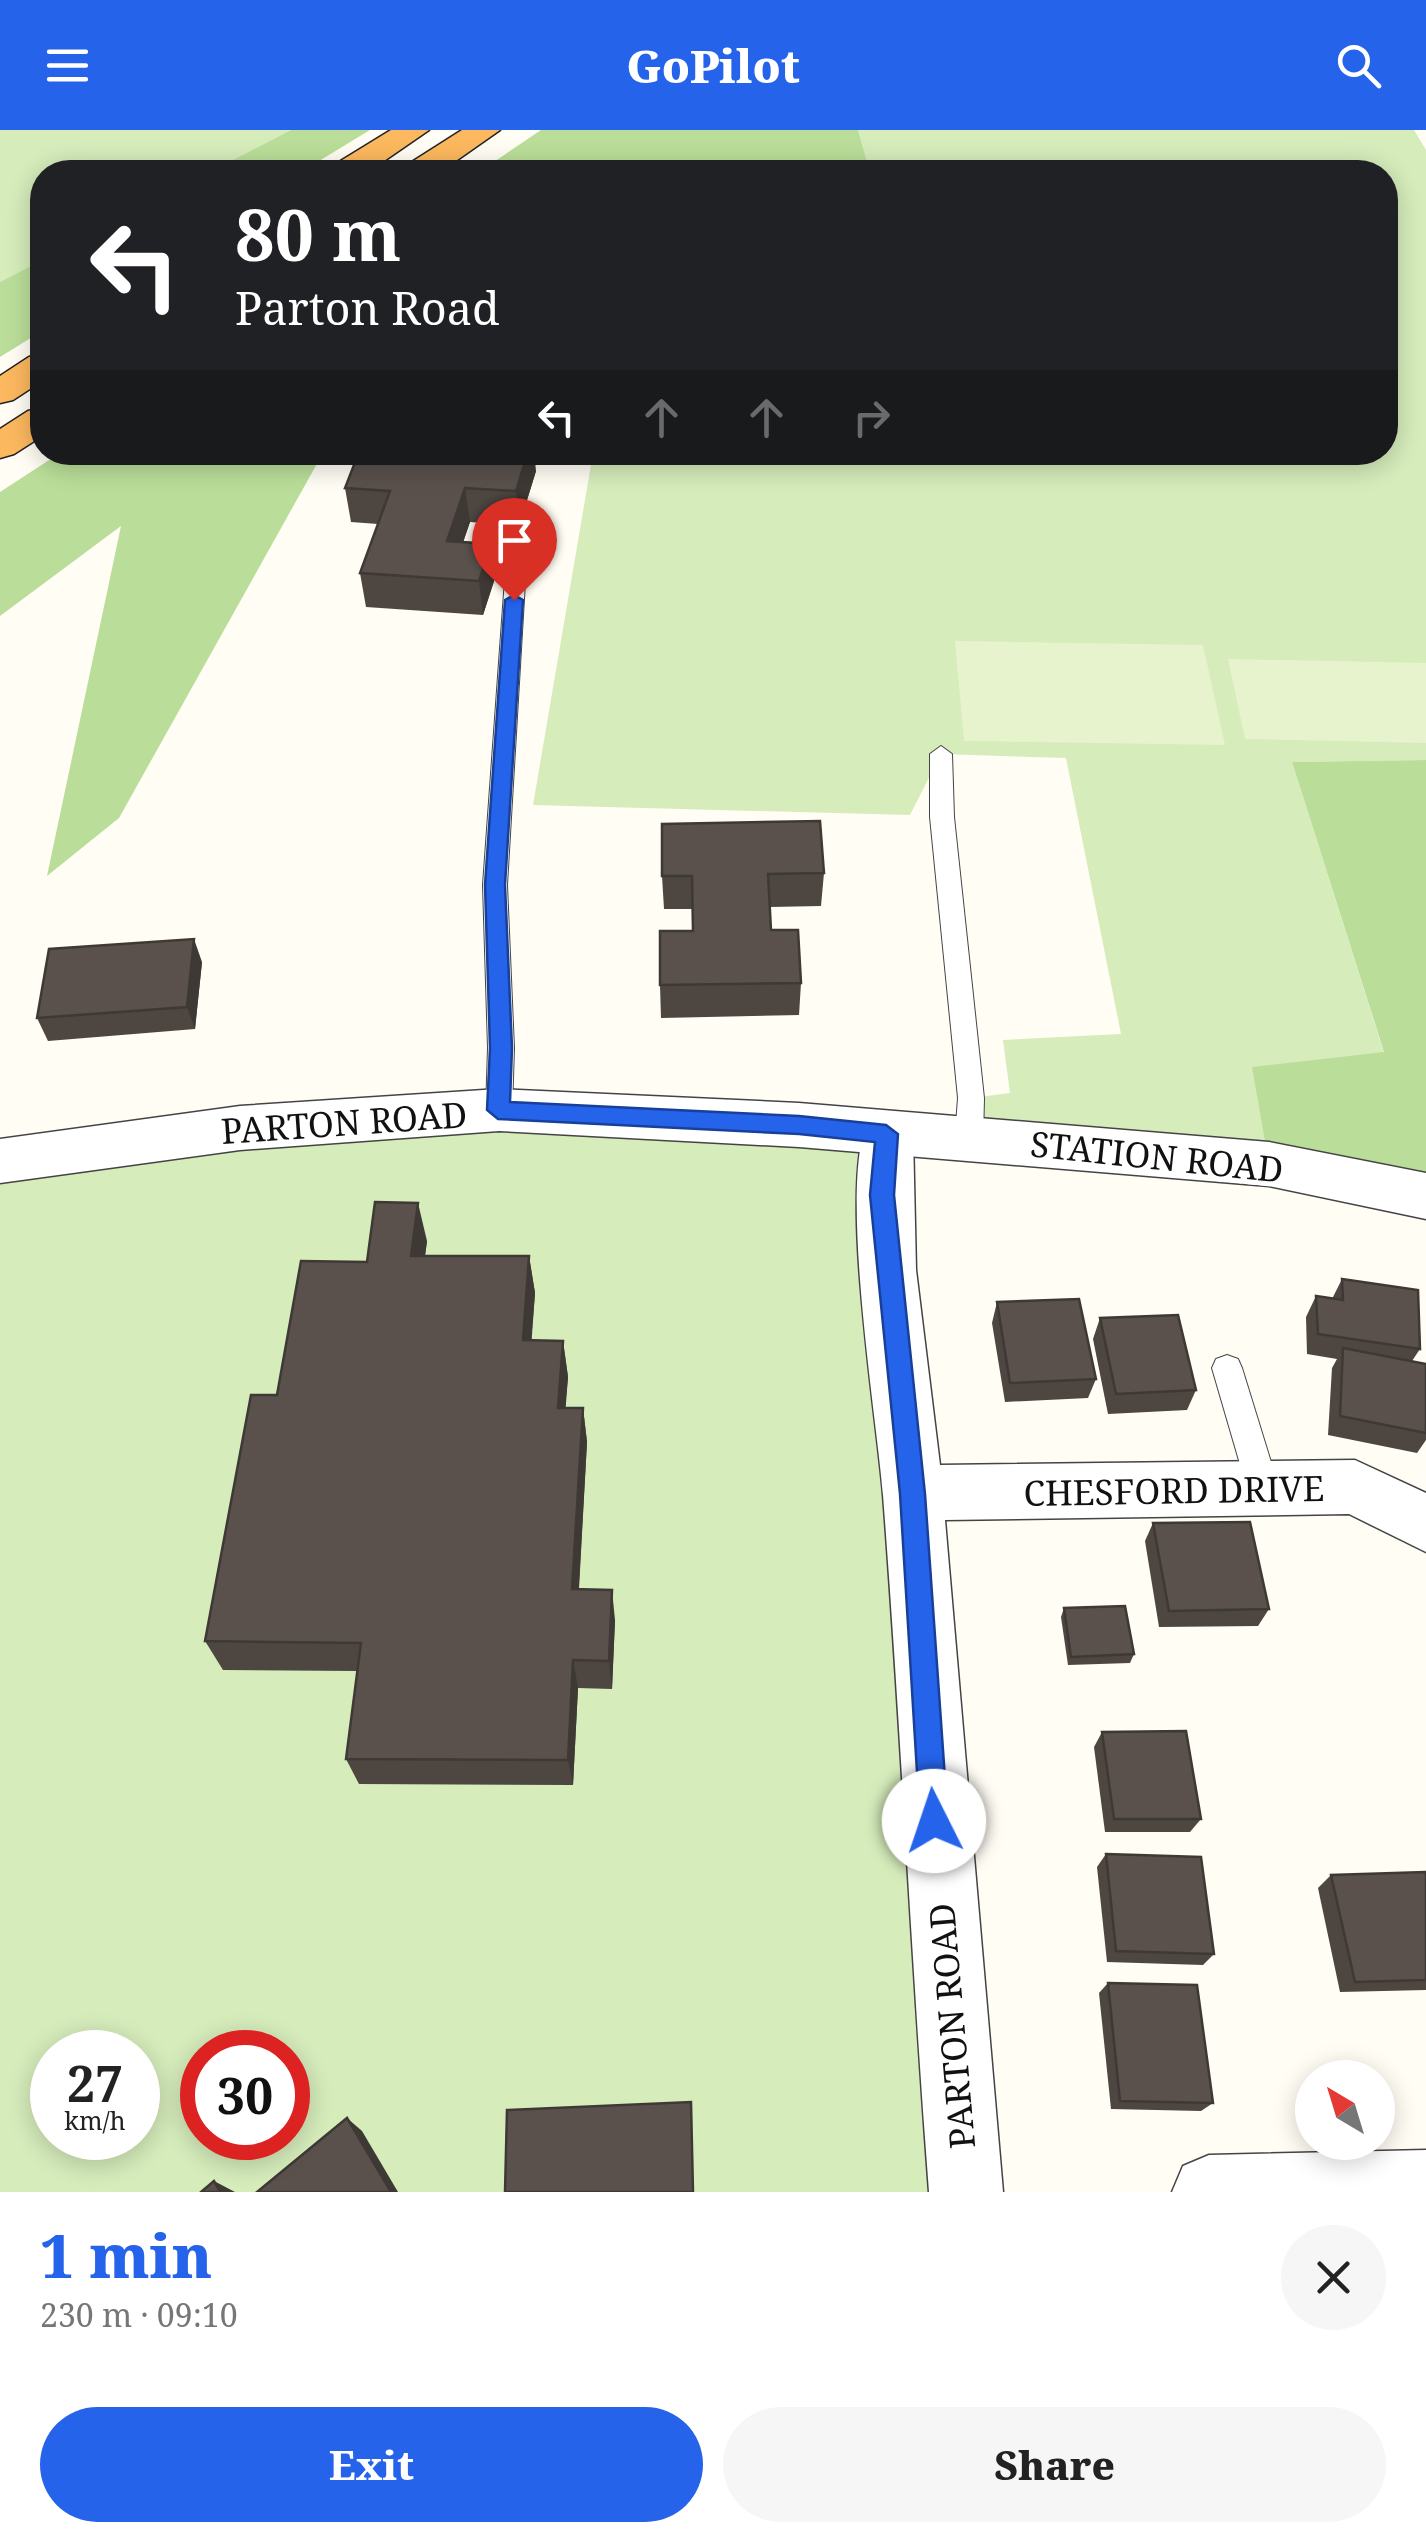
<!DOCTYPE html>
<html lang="en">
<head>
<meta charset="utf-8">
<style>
  :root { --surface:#fff; --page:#f6f6f6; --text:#222; --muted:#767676; --accent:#2563eb }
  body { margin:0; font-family:"Noto Serif",serif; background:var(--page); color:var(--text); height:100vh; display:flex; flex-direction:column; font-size:38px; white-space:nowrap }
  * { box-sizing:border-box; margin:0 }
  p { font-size:32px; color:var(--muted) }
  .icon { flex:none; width:55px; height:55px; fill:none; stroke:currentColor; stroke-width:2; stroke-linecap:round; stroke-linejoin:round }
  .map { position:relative; height:2062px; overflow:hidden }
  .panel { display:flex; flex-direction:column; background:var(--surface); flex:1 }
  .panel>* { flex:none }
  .top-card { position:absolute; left:30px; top:30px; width:1368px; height:305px; border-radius:40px; box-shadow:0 5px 25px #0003; background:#202124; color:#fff; overflow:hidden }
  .needle { width:65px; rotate:322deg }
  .buttons { position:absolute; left:1295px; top:1930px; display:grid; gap:20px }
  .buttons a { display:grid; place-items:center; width:100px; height:100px; border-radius:50%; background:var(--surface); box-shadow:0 5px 25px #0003; font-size:50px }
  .speed { position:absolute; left:30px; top:1900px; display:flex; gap:20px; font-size:50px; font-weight:700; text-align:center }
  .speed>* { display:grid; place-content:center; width:130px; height:130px; border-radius:50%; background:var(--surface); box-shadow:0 5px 25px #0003; line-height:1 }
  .speed small { font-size:25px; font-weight:400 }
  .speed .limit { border:15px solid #d22; background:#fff; color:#111 }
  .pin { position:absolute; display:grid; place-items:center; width:85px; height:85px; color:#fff; margin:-102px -42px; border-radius:50% 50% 50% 0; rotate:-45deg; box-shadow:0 0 10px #0007 }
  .pin .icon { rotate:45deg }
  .me { position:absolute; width:110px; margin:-55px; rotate:356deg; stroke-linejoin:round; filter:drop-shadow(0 0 8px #0008) }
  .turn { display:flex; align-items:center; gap:35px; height:210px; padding:0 40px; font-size:45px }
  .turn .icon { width:130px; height:130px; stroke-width:2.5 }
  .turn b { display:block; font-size:70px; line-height:85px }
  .lanes { display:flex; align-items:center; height:95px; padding:0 40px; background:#0003; justify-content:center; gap:50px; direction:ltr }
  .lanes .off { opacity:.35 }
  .round { display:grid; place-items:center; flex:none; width:105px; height:105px; border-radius:52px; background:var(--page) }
  .summary { display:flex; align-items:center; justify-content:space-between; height:170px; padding:0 40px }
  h1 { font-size:60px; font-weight:800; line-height:75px; color:var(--accent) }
  .button { display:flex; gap:20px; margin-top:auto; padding:20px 40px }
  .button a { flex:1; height:115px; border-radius:60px; background:var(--accent); color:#fff; font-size:40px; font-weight:800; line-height:115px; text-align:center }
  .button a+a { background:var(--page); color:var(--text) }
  header { display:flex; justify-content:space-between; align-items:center; height:130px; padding:0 40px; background:var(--accent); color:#fff; font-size:45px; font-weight:800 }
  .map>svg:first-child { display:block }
</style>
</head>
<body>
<header><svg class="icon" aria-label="menu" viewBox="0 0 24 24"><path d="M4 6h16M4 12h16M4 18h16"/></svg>GoPilot<svg class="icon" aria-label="search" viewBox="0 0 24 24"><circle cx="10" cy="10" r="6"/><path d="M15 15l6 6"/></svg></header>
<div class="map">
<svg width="1426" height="2062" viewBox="0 0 1426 2062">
  <rect width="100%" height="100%" fill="#fffdf4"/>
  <g fill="#d6ecbb" fill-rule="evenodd">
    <path d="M 0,0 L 291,0 L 209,42 L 42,42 L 42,130 L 0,152 Z"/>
    <path d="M 858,0 L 1414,0 L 1426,20 L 1426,630 L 1292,632 L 1384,923 L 1269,1034 L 969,1008 L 971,968 L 1010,963 L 1003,910 L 1121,904 L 1066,628 L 941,624 L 910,685 L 533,675 L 593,323 L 1385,322 L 1385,42 L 870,42 Z"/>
    <path d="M 240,998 L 887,1004 L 966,2062 L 0,2062 L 0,1031 ZM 52,1922 L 138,1922 L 138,2008 L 52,2008 ZM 202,1922 L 288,1922 L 288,2008 L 202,2008 Z"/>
  </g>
  <g fill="#bade99">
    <path d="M 291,0 L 370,0 L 301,42 L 209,42 Z"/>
    <path d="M 541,0 L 858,0 L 870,42 L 479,42 Z"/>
    <path d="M 42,130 L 42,201 L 0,227 L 0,152 Z"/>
    <path d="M 60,323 L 323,323 L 119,688 L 47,746 L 121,396 L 0,486 L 0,362 Z"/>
    <path d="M 1426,630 L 1426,1066 L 1269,1034 L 1252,937 L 1384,922 L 1292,632 Z"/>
  </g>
  <g fill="#e7f3cd">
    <path d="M 955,511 L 1203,515 L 1225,615 L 964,611 Z"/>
    <path d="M 1228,529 L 1426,533 L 1426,613 L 1245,609 Z"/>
  </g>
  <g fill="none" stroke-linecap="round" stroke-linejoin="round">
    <defs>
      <g id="service">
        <path d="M 516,429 L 526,435 L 507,755 L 514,918 L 512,980 L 509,988 L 499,991 L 489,988 L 486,980 L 488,918 L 483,755 L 506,435 Z"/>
        <path d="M 941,616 L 952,624 L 954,687 L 984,968 L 983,1008 L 979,1016 L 969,1019 L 959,1016 L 955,1008 L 958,968 L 930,687 L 930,624 Z"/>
        <path d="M 1227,1225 L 1238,1229 L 1242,1238 L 1279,1358 L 1274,1368 L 1263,1372 L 1252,1368 L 1247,1358 L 1212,1238 L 1216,1229 Z"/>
      </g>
      <g id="minor">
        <path d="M 887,983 L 905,989 L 913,1004 L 916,1140 L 940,1335 L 1355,1330 L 1426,1363 L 1426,1422 L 1349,1384 L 945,1390 L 1003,2062 L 929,2062 C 911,1830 901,1597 883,1365 C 877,1288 837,1050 869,989 Z"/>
        <path d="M 1426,2020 L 1426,2062 L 1172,2062 L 1183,2036 L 1209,2025 Z"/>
      </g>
      <path id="tertiary" d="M 499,959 L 799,973 L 1269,1012 L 1426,1043 L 1426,1089 L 1269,1056 L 799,1017 L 499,1001 L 240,1020 L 0,1053 L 0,1009 L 240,976 Z"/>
      <g id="trunk">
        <path d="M 391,0 L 429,0 L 368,42 L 330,42 L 334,35 Z"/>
        <path d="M 462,0 L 500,0 L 440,42 L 403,42 L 407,35 Z"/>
        <path d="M 42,224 L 42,251 L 13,270 L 0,273 L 0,246 L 29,227 Z"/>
        <path d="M 42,278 L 42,306 L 14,324 L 0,328 L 0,299 L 28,281 Z"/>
      </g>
    </defs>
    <use href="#service" stroke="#444" stroke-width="2"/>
    <use href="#minor" stroke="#444" stroke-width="3"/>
    <use href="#tertiary" stroke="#444" stroke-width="3"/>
    <use href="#trunk" stroke="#222" stroke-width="3"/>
    <use href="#service" fill="#fff" fill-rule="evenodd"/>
    <use href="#minor" fill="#fff" fill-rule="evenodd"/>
    <use href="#tertiary" fill="#fff" fill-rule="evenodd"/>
    <use href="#trunk" fill="#fcb85e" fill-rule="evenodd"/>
  </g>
  <g fill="#4d4641">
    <path d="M 536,341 L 519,396 L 470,392 L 463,412 L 495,448 L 483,485 L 366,477 L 360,443 L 378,394 L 351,392 L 345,358 Z"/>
    <path d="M 824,743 L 821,776 L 770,777 L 771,800 L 801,853 L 799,885 L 661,888 L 660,855 L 693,801 L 692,779 L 664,779 L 662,746 Z"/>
    <path d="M 202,832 L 195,899 L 48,911 L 37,888 Z"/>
    <path d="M 427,1111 L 425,1126 L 529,1126 L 535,1163 L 531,1211 L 563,1211 L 568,1247 L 565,1278 L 583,1278 L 587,1312 L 579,1459 L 615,1490 L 612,1559 L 578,1558 L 573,1655 L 359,1654 L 346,1629 L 358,1541 L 223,1540 L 205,1511 L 277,1265 L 367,1132 Z"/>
    <path d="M 1342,1149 L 1420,1219 L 1412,1231 L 1426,1234 L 1426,1310 L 1417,1323 L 1328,1305 L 1332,1238 L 1337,1229 L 1307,1224 L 1306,1187 L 1316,1166 L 1332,1169 Z"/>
    <path d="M 997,1172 L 1096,1249 L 1088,1268 L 1005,1272 L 992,1193 Z"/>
    <path d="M 1100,1188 L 1196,1260 L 1187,1280 L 1108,1284 L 1093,1209 Z"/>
    <path d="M 1153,1393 L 1269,1479 L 1258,1496 L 1159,1497 L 1145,1411 Z"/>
    <path d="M 1064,1478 L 1134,1524 L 1130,1533 L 1068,1535 L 1061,1487 Z"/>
    <path d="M 1102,1602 L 1201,1689 L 1190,1702 L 1105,1702 L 1094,1617 Z"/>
    <path d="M 1106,1724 L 1214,1824 L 1203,1835 L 1107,1832 L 1097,1737 Z"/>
    <path d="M 1426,1742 L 1426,1860 L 1340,1862 L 1318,1758 L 1331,1745 Z"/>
    <path d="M 1108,1853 L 1213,1973 L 1201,1981 L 1111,1979 L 1099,1863 Z"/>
  </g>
  <g fill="#3f3935">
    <path d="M 528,322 L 534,322 L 536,341 L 519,396 L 516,361 Z"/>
    <path d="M 465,358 L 470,392 L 452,445 L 447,411 Z"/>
    <path d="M 491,414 L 495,448 L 483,485 L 479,451 Z"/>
    <path d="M 194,809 L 202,832 L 195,899 L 187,877 Z"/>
    <path d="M 418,1073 L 427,1111 L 420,1163 L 411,1126 Z"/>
    <path d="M 529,1126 L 535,1163 L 529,1246 L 523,1210 Z"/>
    <path d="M 563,1211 L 568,1247 L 563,1312 L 558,1278 Z"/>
    <path d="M 583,1278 L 587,1312 L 577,1489 L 572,1459 Z"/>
    <path d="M 612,1460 L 615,1490 L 612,1559 L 609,1531 Z"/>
    <path d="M 573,1530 L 578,1558 L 573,1655 L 568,1630 Z"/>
    <path d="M 347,1988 L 362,2001 L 398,2062 L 391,2062 Z"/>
    <path d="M 214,2051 L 235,2062 L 220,2062 Z"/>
  </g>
  <g fill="#5a514c" stroke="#3f3935" stroke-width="2.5">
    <path d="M 359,322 L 528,322 L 516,361 L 465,358 L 447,411 L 491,414 L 479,451 L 360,443 L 390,361 L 345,358 Z"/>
    <path d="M 820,691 L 824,743 L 768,744 L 771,800 L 798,800 L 801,853 L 660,855 L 660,801 L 693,801 L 692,746 L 662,746 L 662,694 Z"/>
    <path d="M 194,809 L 187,877 L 37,888 L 49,819 Z"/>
    <path d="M 375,1072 L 418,1073 L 411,1126 L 529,1126 L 523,1210 L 563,1211 L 558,1278 L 583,1278 L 572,1459 L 612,1460 L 609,1531 L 573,1530 L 568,1630 L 346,1629 L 361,1513 L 205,1511 L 251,1265 L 277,1265 L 301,1131 L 367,1132 Z"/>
    <path d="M 1342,1149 L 1418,1160 L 1420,1219 L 1318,1204 L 1316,1166 L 1343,1170 Z"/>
    <path d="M 1079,1169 L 1096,1249 L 1010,1253 L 997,1172 Z"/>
    <path d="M 1178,1185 L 1196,1260 L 1116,1264 L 1100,1188 Z"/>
    <path d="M 1343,1218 L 1426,1234 L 1426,1303 L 1340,1286 Z"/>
    <path d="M 1250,1392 L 1269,1479 L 1169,1481 L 1153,1393 Z"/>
    <path d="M 1125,1476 L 1134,1524 L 1071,1527 L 1064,1478 Z"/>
    <path d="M 1186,1601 L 1201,1689 L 1114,1689 L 1102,1602 Z"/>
    <path d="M 1106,1724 L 1201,1727 L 1214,1824 L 1116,1821 Z"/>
    <path d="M 1426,1742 L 1426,1850 L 1355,1852 L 1331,1745 Z"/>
    <path d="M 1108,1853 L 1197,1855 L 1213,1973 L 1120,1971 Z"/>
    <path d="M 691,1972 L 693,2062 L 505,2062 L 507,1980 Z"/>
    <path d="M 347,1988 L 391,2062 L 257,2062 Z"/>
    <path d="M 214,2051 L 220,2062 L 201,2062 Z"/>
  </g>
  <path fill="#2563eb" stroke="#184099" stroke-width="2.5" d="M 514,465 L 523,470 L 505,755 L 512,918 L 510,972 L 799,986 L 886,995 L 898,1004 L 894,1065 L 925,1364 L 948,1691 L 944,1701 L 934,1706 L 924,1701 L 920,1691 L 900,1364 L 870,1065 L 875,1012 L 799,1004 L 498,989 L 487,980 L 490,918 L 485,755 L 505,470 Z"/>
  <g text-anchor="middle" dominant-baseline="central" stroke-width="10" stroke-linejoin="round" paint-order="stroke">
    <g font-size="35" fill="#111" stroke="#fff">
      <text transform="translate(344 992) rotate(-4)">PARTON ROAD</text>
      <text transform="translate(1157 1026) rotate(6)">STATION ROAD</text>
      <text transform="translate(1174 1360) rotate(-1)">CHESFORD DRIVE</text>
      <text transform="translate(951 1896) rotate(-95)">PARTON ROAD</text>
    </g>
  </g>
</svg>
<div class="buttons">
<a><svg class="needle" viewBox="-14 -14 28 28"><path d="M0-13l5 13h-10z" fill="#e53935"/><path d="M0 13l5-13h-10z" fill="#767676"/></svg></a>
</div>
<div class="speed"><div>27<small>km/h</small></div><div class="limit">30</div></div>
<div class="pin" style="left:514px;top:470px;background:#d93025"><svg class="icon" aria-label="arrive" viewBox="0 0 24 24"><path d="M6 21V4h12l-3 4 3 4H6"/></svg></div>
<svg class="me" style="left:934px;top:1691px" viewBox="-20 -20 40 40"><circle r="19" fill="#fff"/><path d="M0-13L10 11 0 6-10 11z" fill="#2563eb"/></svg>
<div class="top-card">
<div class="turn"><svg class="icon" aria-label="left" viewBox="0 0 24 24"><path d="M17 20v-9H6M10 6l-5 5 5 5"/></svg><div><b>80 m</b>Parton Road</div></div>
<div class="lanes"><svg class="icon" aria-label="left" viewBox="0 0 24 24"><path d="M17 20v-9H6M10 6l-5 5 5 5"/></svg><svg class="icon off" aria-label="ahead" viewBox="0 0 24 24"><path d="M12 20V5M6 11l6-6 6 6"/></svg><svg class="icon off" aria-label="ahead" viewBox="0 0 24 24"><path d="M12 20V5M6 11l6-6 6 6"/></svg><svg class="icon off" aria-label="right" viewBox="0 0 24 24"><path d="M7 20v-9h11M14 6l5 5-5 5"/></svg></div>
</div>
</div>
<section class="panel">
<div class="summary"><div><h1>1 min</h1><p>230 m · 09:10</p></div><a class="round"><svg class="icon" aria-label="close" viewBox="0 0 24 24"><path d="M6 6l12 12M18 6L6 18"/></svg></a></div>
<div class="button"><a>Exit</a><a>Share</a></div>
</section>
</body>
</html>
